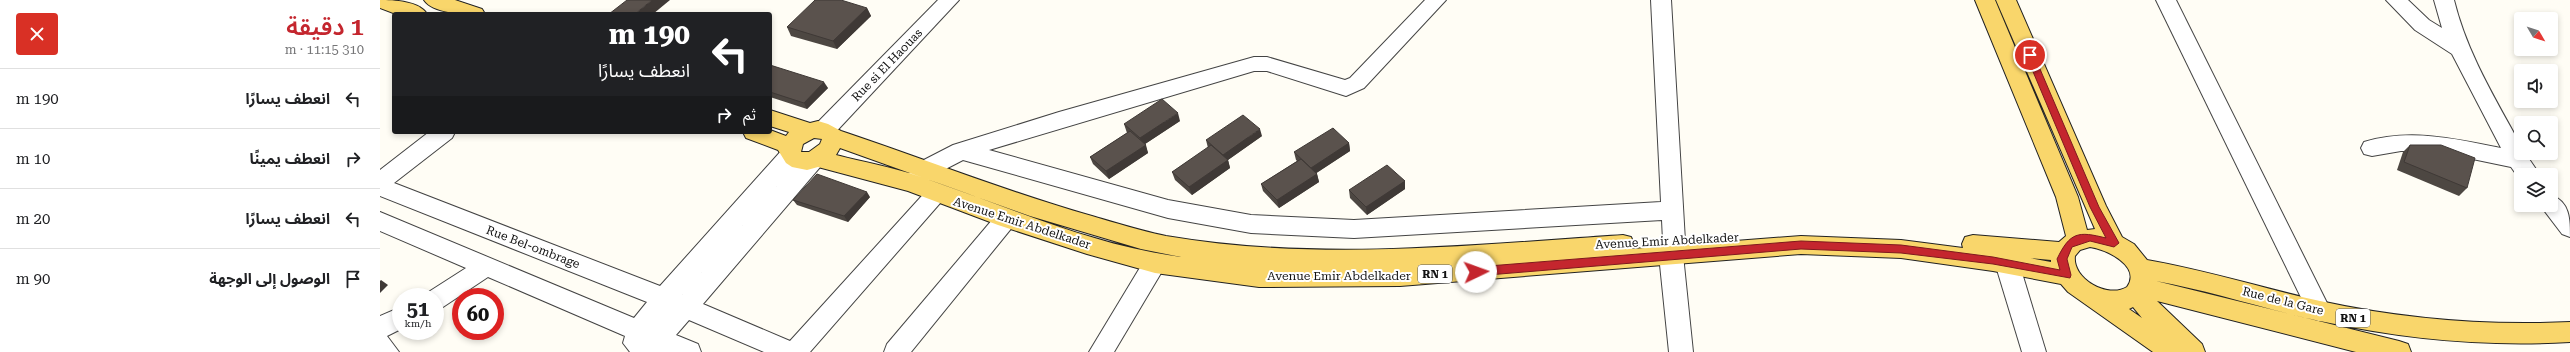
<!DOCTYPE html>
<html lang="ar">
<head>
<meta charset="utf-8">
<style>
  :root { --surface:#fff; --page:#f2f2f2; --text:#202124; --muted:#757577; --line:#e0e0e0; --accent:#c4262e }
  body { margin:0; font-family:"Roboto Serif","Noto Sans Arabic",serif; background:var(--page); color:var(--text); direction:rtl; height:100vh; display:flex; flex-direction:column; font-size:15px; white-space:nowrap }
  * { box-sizing:border-box; margin:0 }
  p { font-size:13px; color:var(--muted) }
  .icon { flex:none; width:22px; height:22px; fill:none; stroke:currentColor; stroke-width:2; stroke-linecap:round; stroke-linejoin:round }
  .map { position:relative; flex:1; overflow:hidden; direction:ltr }
  .sheet { display:flex; flex-direction:column; background:var(--surface); width:380px }
  .sheet>* { flex:none }
  .hud { position:absolute; left:12px; top:12px; width:380px; height:122px; border-radius:4px; box-shadow:0 2px 6px #0003; direction:rtl; background:#202124; color:#fff; overflow:hidden }
  .needle { width:26px; rotate:129deg }
  .fabs { position:absolute; left:2134px; top:12px; display:grid; gap:8px }
  .fabs a { display:grid; place-items:center; width:44px; height:44px; border-radius:4px; background:var(--surface); box-shadow:0 2px 6px #0003; font-size:20px }
  .speed { position:absolute; left:12px; top:288px; display:flex; gap:8px; font-size:20px; font-weight:700; text-align:center }
  .speed>* { display:grid; place-content:center; width:52px; height:52px; border-radius:50%; background:var(--surface); box-shadow:0 2px 6px #0003; line-height:1 }
  .speed small { font-size:10px; font-weight:400 }
  .speed .limit { border:6px solid #d22; background:#fff; color:#111 }
  .pin { position:absolute; display:grid; place-items:center; width:34px; height:34px; color:#fff; margin:-17px; border:2px solid #fff; border-radius:50%; box-shadow:0 1px 4px #0007 }
  .me { position:absolute; width:44px; margin:-22px; rotate:87deg; stroke-linejoin:round; filter:drop-shadow(0 0 3px #0008) }
  .turn { display:flex; align-items:center; gap:14px; height:84px; padding:0 16px; font-size:18px }
  .turn .icon { width:52px; height:52px; stroke-width:2.5 }
  .turn b { display:block; font-size:28px; line-height:34px }
  .then { display:flex; align-items:center; height:38px; padding:0 16px; background:#0003; gap:8px; font-size:15px }
  .round { display:grid; place-items:center; flex:none; width:42px; height:42px; border-radius:4px; background:var(--page) }
  .headline { display:flex; align-items:center; justify-content:space-between; height:68px; padding:0 16px }
  h1 { font-size:24px; font-weight:600; line-height:30px; color:var(--accent) }
  ul { padding:0; list-style:none }
  li { display:flex; align-items:center; gap:12px; height:60px; padding:0 16px; border-top:1px solid var(--line) }
  li div { flex:1 }
  li b { display:block; font-size:15px }
  li em { font-style:normal }
  main { display:flex; flex:1; min-height:0 }
  .map>svg:first-child { display:block }
</style>
</head>
<body>
<main>
<div class="map">
<svg width="2190" height="352" viewBox="0 0 2190 352">
  <rect width="100%" height="100%" fill="#fffdf5"/>
  <g fill="none" stroke-linecap="round" stroke-linejoin="round">
    <defs>
      <g id="minor">
        <path d="M 558,0 L 579,0 L 452,136 L 444,138 L 436,136 L 433,130 L 436,124 Z"/>
        <path d="M 1045,0 L 1066,0 L 984,88 L 966,96 L 887,71 L 874,71 L 609,150 L 788,200 L 871,215 L 974,220 L 1281,202 L 1271,0 L 1291,0 L 1305,241 L 1299,249 L 1303,255 L 1313,352 L 1289,352 L 1279,255 L 1286,247 L 1283,241 L 1282,220 L 974,238 L 871,233 L 788,218 L 583,160 L 554,175 L 541,188 L 533,191 L 525,188 L 522,182 L 538,163 L 573,145 L 679,112 L 874,57 L 887,57 L 965,80 L 970,78 Z"/>
        <path d="M 1776,0 L 1796,0 L 1951,311 L 1947,318 L 1939,321 L 1931,318 Z"/>
        <path d="M 2006,0 L 2028,0 L 2049,20 L 2062,28 L 2054,0 L 2074,0 C 2087,53 2115,98 2141,146 L 2141,153 L 2145,153 L 2160,175 L 2141,175 L 2141,181 L 2131,167 L 2054,151 L 2021,151 L 1992,156 L 1984,154 L 1981,148 L 1984,142 C 2031,128 2075,139 2121,148 L 2072,54 L 2035,30 Z"/>
        <path d="M 49,132 L 75,132 L 72,138 L 14,183 L 280,286 L 402,150 L 410,148 L 418,150 L 421,156 L 418,162 L 302,295 L 425,154 L 433,152 L 441,154 L 444,160 L 441,166 L 323,304 L 410,341 L 549,188 L 557,185 L 565,188 L 568,194 L 430,352 L 384,352 L 309,320 L 296,335 L 318,344 L 321,352 L 250,352 L 243,343 L 245,336 L 108,277 L 63,307 L 55,310 L 55,297 L 45,297 L 47,293 L 86,268 L 0,231 L 0,212 L 254,318 L 267,302 L 0,196 L 0,170 Z"/>
        <path d="M 2171,195 C 2190,202 2190,219 2190,237 L 2182,234 L 2160,205 L 2171,205 Z"/>
        <path d="M 626,210 L 634,213 L 637,219 L 634,225 L 531,352 L 504,352 L 507,344 L 618,213 Z"/>
        <path d="M 775,253 L 783,256 L 787,263 L 734,352 L 709,352 L 767,256 Z"/>
        <path d="M 1627,253 L 1635,256 L 1639,263 L 1666,352 L 1642,352 L 1615,263 L 1619,256 Z"/>
        <path d="M 21,307 L 21,329 L 7,336 L 19,352 L 0,352 L 0,316 Z"/>
      </g>
      <g id="major">
        <path d="M 0,0 C 14,0 39,1 47,14 L 16,14 L 0,8 Z"/>
        <path d="M 44,0 L 75,0 L 102,9 L 105,14 C 89,14 54,15 44,0 Z"/>
        <path d="M 1595,0 L 1615,0 L 1698,197 L 1707,230 L 1715,229 L 1616,0 L 1636,0 L 1726,206 L 1742,237 L 1754,244 L 1767,260 C 1825,270 1882,288 1940,301 C 2023,319 2105,326 2190,322 L 2190,342 C 2105,347 2023,339 1940,321 C 1885,309 1831,291 1776,281 L 2019,341 L 2028,344 L 2031,352 L 1976,352 L 1777,301 L 1822,344 L 1825,352 L 1773,352 L 1688,292 L 1681,284 L 1613,271 L 1521,258 L 1421,254 L 1020,286 L 879,287 L 775,273 L 707,254 L 618,225 L 528,191 L 438,167 L 427,170 L 412,167 L 406,163 L 398,150 L 366,138 L 363,132 L 390,132 L 390,130 L 406,136 L 409,132 L 390,126 L 390,110 L 430,123 L 438,121 L 448,124 L 461,131 C 545,159 627,192 712,216 C 736,223 761,231 786,236 C 938,262 1090,245 1243,235 L 1251,237 L 1254,244 L 1252,249 L 1421,236 L 1521,240 L 1583,248 L 1582,244 L 1585,237 L 1593,235 L 1679,242 L 1686,236 L 1676,197 ZM 434,138 L 442,139 L 440,144 L 429,152 L 421,152 L 423,144 ZM 460,148 L 650,216 L 761,249 L 801,257 C 709,245 625,205 538,176 C 512,167 483,162 456,155 ZM 1710,247 C 1726,249 1762,266 1747,287 C 1728,299 1692,279 1695,256 L 1700,250 ZM 1650,258 L 1671,260 L 1671,262 ZM 1753,307 L 1762,318 L 1749,309 Z"/>
      </g>
    </defs>
    <use href="#minor" stroke="#444" stroke-width="2"/>
    <use href="#major" stroke="#222" stroke-width="2"/>
    <use href="#minor" fill="#fff" fill-rule="evenodd"/>
    <use href="#major" fill="#f9d66b" fill-rule="evenodd"/>
  </g>
  <g fill="#4d4742">
    <path d="M 487,8 L 491,16 L 457,49 L 411,36 L 407,27 Z"/>
    <path d="M 390,65 L 448,88 L 427,109 L 390,97 Z"/>
    <path d="M 800,121 L 765,144 L 768,153 L 729,179 L 713,164 L 710,157 L 747,133 L 744,124 Z"/>
    <path d="M 882,136 L 848,160 L 850,168 L 812,195 L 795,180 L 792,172 L 828,148 L 826,140 Z"/>
    <path d="M 969,143 L 970,151 L 936,173 L 937,174 L 939,182 L 899,208 L 883,191 L 881,184 L 917,161 L 916,160 L 914,152 Z"/>
    <path d="M 2030,145 L 2087,188 L 2079,196 L 2017,170 L 2023,152 Z"/>
    <path d="M 1025,181 L 1025,189 L 987,215 L 970,198 L 969,190 Z"/>
    <path d="M 490,197 L 468,222 L 417,205 L 413,200 Z"/>
  </g>
  <g fill="#3f3936">
    <path d="M 272,0 L 290,0 L 273,14 L 255,14 Z"/>
    <path d="M 487,8 L 491,16 L 457,49 L 453,41 Z"/>
    <path d="M 444,82 L 448,88 L 427,109 L 424,103 Z"/>
    <path d="M 798,113 L 800,121 L 762,146 L 760,138 Z"/>
    <path d="M 880,129 L 882,136 L 845,162 L 843,155 Z"/>
    <path d="M 969,143 L 970,151 L 932,176 L 931,168 Z"/>
    <path d="M 766,145 L 768,153 L 729,179 L 726,171 Z"/>
    <path d="M 848,160 L 850,168 L 812,195 L 809,187 Z"/>
    <path d="M 937,174 L 939,182 L 899,208 L 897,200 Z"/>
    <path d="M 1025,181 L 1025,189 L 987,215 L 986,207 Z"/>
    <path d="M 487,192 L 490,197 L 468,222 L 464,216 Z"/>
    <path d="M 1,280 L 8,285 L 0,293 L 0,281 Z"/>
  </g>
  <g fill="#5a524d" stroke="#3f3936">
    <path d="M 247,0 L 272,0 L 255,14 L 229,14 Z"/>
    <path d="M 435,0 L 461,0 L 487,8 L 453,41 L 407,27 Z"/>
    <path d="M 390,65 L 444,82 L 424,103 L 390,92 Z"/>
    <path d="M 782,99 L 798,113 L 760,138 L 744,124 Z"/>
    <path d="M 863,115 L 880,129 L 843,155 L 826,140 Z"/>
    <path d="M 953,128 L 969,143 L 931,168 L 914,152 Z"/>
    <path d="M 750,131 L 766,145 L 726,171 L 710,157 Z"/>
    <path d="M 831,145 L 848,160 L 809,187 L 792,172 Z"/>
    <path d="M 2030,145 L 2061,145 L 2095,158 L 2087,188 L 2024,162 Z"/>
    <path d="M 921,159 L 937,174 L 897,200 L 881,184 Z"/>
    <path d="M 1007,165 L 1025,181 L 986,207 L 969,190 Z"/>
    <path d="M 437,174 L 487,192 L 464,216 L 413,200 Z"/>
  </g>
  <path fill="#c4262e" stroke="#7f191e" d="M 1650,52 L 1654,55 L 1719,207 L 1739,243 L 1734,247 L 1710,241 L 1692,247 L 1687,259 L 1691,275 L 1690,278 L 1613,264 L 1521,253 L 1421,249 L 1096,276 L 1091,272 L 1096,267 L 1421,241 L 1521,245 L 1613,257 L 1680,270 L 1677,259 C 1690,232 1698,231 1726,238 L 1710,207 L 1646,55 Z"/>
  <g text-anchor="middle" dominant-baseline="central" stroke-width="4" stroke-linejoin="round" paint-order="stroke">
    <g fill="#fff" stroke="#585858" stroke-width="1">
      <rect x="1038" y="265" width="34" height="18" rx="3"/>
      <rect x="1956" y="309" width="34" height="18" rx="3"/>
    </g>
    <g font-size="11" font-weight="bold" fill="#111">
      <text x="1055" y="274">RN 1</text>
      <text x="1973" y="318">RN 1</text>
    </g>
    <g font-size="12" fill="#111" stroke="#fff">
      <text transform="translate(507 65) rotate(-46)">Rue si El Haouas</text>
      <text transform="translate(642 223) rotate(18)">Avenue Emir Abdelkader</text>
      <text transform="translate(1287 241) rotate(-3)">Avenue Emir Abdelkader</text>
      <text transform="translate(153 247) rotate(21)">Rue Bel-ombrage</text>
      <text x="959" y="276">Avenue Emir Abdelkader</text>
      <text transform="translate(1903 301) rotate(14)">Rue de la Gare</text>
    </g>
  </g>
</svg>
<div class="fabs">
<a><svg class="needle" viewBox="-14 -14 28 28"><path d="M0-13l5 13h-10z" fill="#e53935"/><path d="M0 13l5-13h-10z" fill="#757577"/></svg></a>
<a><svg class="icon" aria-label="sound" viewBox="0 0 24 24"><path d="M4 9h4l5-4v14l-5-4H4zM17 9q2 3 0 6"/></svg></a>
<a><svg class="icon" aria-label="search" viewBox="0 0 24 24"><circle cx="10" cy="10" r="6"/><path d="M15 15l6 6"/></svg></a>
<a><svg class="icon" aria-label="layers" viewBox="0 0 24 24"><path d="M12 4l9 5-9 5-9-5zM3 14l9 5 9-5"/></svg></a>
</div>
<div class="speed"><div>51<small>km/h</small></div><div class="limit">60</div></div>
<div class="pin" style="left:1650px;top:55px;background:#d93025"><svg class="icon" aria-label="arrive" viewBox="0 0 24 24"><path d="M6 21V4h12l-3 4 3 4H6"/></svg></div>
<svg class="me" style="left:1096px;top:272px" viewBox="-20 -20 40 40"><circle r="19" fill="#fff"/><path d="M0-13L10 11 0 6-10 11z" fill="#c4262e"/></svg>
<div class="hud">
<div class="turn"><svg class="icon" aria-label="left" viewBox="0 0 24 24"><path d="M17 20v-9H6M10 6l-5 5 5 5"/></svg><div><b>190 m</b>انعطف يسارًا</div></div>
<div class="then">ثم<svg class="icon" aria-label="right" viewBox="0 0 24 24"><path d="M7 20v-9h11M14 6l5 5-5 5"/></svg></div>
</div>
</div>
<section class="sheet">
<div class="headline"><div><h1>1 دقيقة</h1><p>310 m · 11:15</p></div><a class="round" style="background:#d93025;color:#fff"><svg class="icon" aria-label="close" viewBox="0 0 24 24"><path d="M6 6l12 12M18 6L6 18"/></svg></a></div>
<ul>
<li><svg class="icon" aria-label="left" viewBox="0 0 24 24"><path d="M17 20v-9H6M10 6l-5 5 5 5"/></svg><div><b>انعطف يسارًا</b></div><em>190 m</em></li>
<li><svg class="icon" aria-label="right" viewBox="0 0 24 24"><path d="M7 20v-9h11M14 6l5 5-5 5"/></svg><div><b>انعطف يمينًا</b></div><em>10 m</em></li>
<li><svg class="icon" aria-label="left" viewBox="0 0 24 24"><path d="M17 20v-9H6M10 6l-5 5 5 5"/></svg><div><b>انعطف يسارًا</b></div><em>20 m</em></li>
<li><svg class="icon" aria-label="arrive" viewBox="0 0 24 24"><path d="M6 21V4h12l-3 4 3 4H6"/></svg><div><b>الوصول إلى الوجهة</b></div><em>90 m</em></li>
</ul>
</section>
</main>
</body>
</html>
